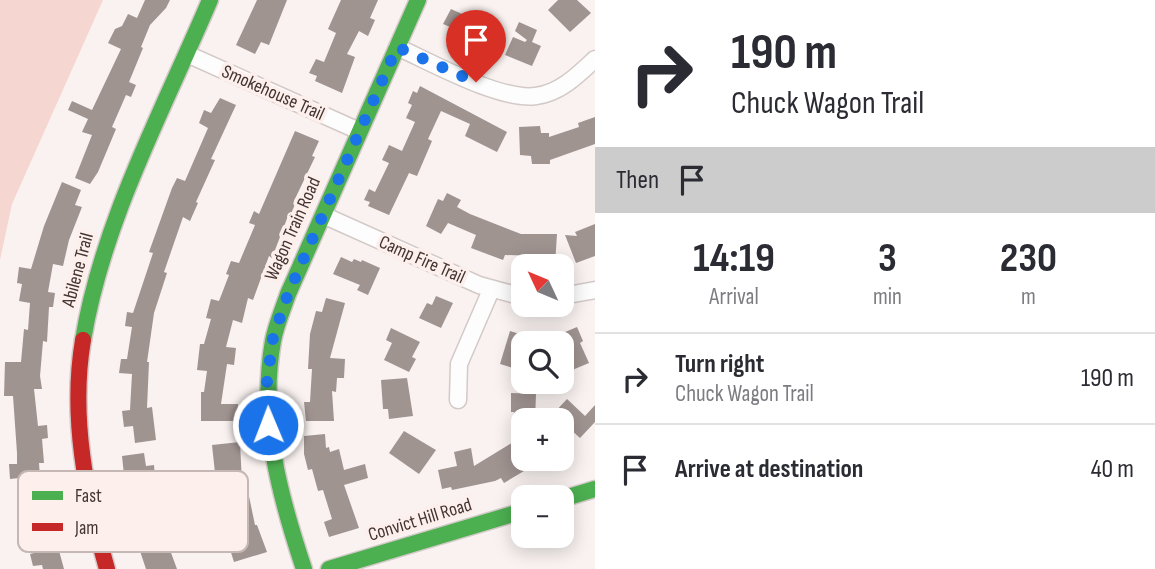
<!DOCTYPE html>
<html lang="en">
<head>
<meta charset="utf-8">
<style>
  :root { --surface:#fff; --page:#f7f7f7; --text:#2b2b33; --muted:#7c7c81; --line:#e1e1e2 }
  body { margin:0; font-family:"Sofia Sans Condensed",sans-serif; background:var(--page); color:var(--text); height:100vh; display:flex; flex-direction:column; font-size:26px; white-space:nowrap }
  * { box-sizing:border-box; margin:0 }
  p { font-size:23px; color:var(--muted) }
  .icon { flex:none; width:38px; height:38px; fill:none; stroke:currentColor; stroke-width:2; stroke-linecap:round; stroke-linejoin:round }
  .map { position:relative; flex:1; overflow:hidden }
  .sheet { display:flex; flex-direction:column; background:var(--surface); width:560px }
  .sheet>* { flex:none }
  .hud { background:#fff; color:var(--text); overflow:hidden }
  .needle { width:46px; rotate:314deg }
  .buttons { position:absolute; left:511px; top:254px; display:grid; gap:14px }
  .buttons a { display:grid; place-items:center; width:63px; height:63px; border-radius:14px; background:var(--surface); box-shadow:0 4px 18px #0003; font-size:35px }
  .pin { position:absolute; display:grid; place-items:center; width:60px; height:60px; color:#fff; margin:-72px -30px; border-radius:50% 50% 50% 0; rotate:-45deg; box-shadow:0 0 7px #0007 }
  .pin .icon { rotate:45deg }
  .me { position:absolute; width:77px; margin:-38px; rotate:359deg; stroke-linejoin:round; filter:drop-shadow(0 0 5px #0008) }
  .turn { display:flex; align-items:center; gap:24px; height:147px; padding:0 21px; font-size:32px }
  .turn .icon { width:91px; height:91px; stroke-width:2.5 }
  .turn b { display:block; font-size:49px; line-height:60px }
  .then { display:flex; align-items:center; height:66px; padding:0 21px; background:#0003; gap:14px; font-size:26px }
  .eta { display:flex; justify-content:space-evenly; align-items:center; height:119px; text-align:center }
  .eta b { font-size:42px; font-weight:700; line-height:49px }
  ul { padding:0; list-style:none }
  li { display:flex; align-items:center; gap:21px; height:91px; padding:0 21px; border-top:2px solid var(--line) }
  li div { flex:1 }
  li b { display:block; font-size:26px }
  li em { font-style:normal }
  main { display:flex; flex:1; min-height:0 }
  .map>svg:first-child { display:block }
</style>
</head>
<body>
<main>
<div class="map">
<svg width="595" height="569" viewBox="0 0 595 569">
  <rect width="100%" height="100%" fill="#f9f2f0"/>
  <path fill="#f6d6d0" d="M 0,0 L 103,0 L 12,204 L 0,260 Z"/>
  <g fill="#a09491">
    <path d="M 145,0 L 170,0 L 166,8 L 150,25 L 141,47 L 143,48 L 129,82 L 136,85 L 131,97 L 126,95 L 112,127 L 116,129 L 98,172 L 90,184 L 75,178 L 92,135 L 82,132 L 88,119 L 68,110 L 72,101 L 92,110 L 121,49 L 108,43 L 115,29 L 122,26 L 128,14 L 137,18 Z"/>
    <path d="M 257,0 L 287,0 L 269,45 L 261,42 L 255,54 L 236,45 Z"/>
    <path d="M 341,0 L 378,0 L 370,18 L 375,20 L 368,36 L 359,31 L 347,54 L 355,57 L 342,93 L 315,81 L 317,76 L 309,73 L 316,59 L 324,62 L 336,33 L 328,29 Z"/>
    <path d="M 558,0 L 577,0 L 591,13 L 570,32 L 548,10 Z"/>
    <path d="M 451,9 L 491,27 L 484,42 L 478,39 L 472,51 L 452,41 L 457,30 L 443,24 Z"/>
    <path d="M 519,22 L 537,30 L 532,42 L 541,46 L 532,66 L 505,55 L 513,37 L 525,42 L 527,40 L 515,31 Z"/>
    <path d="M 420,86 L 507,132 L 497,152 L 465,136 L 470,124 L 441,111 L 428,139 L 432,141 L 417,176 L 409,173 L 389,215 L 368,206 L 370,202 L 364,200 L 369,189 L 375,192 L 389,163 L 382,160 L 389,145 L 402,151 L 415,122 L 406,118 L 412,105 L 408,103 L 413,91 L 417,93 Z"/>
    <path d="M 220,98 L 236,105 L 211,159 L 215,160 L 196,202 L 198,203 L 190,221 L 183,217 L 164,272 L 167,273 L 154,313 L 147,362 L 149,362 L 147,408 L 152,407 L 156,440 L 135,443 L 133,426 L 124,427 L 122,411 L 130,410 L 132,374 L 119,373 L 121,359 L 127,359 L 132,327 L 125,326 L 127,312 L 133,313 L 153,253 L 149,252 L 172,188 L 177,178 L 185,181 L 208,128 L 199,123 L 204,110 L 211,113 Z"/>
    <path d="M 595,117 L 595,144 L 550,160 L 550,164 L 532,164 L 531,156 L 520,155 L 519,127 L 540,126 L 541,133 L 549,133 L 549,137 L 579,127 L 578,123 Z"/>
    <path d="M 295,131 L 319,141 L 312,156 L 315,157 L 294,201 L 296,202 L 290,216 L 288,216 L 272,258 L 269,256 L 253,300 L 248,298 L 242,323 L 233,320 L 226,347 L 236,348 L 234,365 L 227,364 L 221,404 L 238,404 L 238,421 L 201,421 L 201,392 L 204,392 L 207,371 L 197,370 L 200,344 L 204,344 L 211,319 L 206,318 L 211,299 L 219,301 L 229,275 L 226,274 L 231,261 L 239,263 L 255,225 L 249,223 L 254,211 L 259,214 Z"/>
    <path d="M 62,182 L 81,190 L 75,205 L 82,207 L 69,240 L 63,266 L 53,264 L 48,292 L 55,293 L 53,307 L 49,307 L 47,342 L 43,341 L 40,376 L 42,389 L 34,389 L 38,426 L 47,425 L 48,438 L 42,439 L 44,463 L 39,463 L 41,493 L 51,491 L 54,506 L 47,507 L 50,530 L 30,534 L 23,485 L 20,485 L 19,478 L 10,479 L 9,464 L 17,464 L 17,453 L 13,396 L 4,396 L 5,362 L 21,362 L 24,329 L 28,330 L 30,303 L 19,301 L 22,284 L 17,283 L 19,267 L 31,269 L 44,226 Z"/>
    <path d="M 447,193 L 461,200 L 457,207 L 470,214 L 521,234 L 557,234 L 555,265 L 540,264 L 540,256 L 505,255 L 503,260 L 471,248 L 476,235 L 448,223 L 441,234 L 426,226 L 438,199 L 443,201 Z"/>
    <path d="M 595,224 L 595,256 L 576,263 L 565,235 L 577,236 L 575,232 Z"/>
    <path d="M 341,257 L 352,262 L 354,259 L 361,262 L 362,260 L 380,268 L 368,295 L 357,290 L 360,285 L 333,274 Z"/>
    <path d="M 436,296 L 453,303 L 441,328 L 419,318 L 427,303 L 432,305 Z"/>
    <path d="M 326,298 L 345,303 L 330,358 L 345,359 L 344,378 L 337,378 L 336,392 L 332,391 L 334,421 L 306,421 L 304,402 L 310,402 L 312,369 L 308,369 L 310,334 L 316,311 L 322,312 Z"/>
    <path d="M 577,327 L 583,341 L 580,343 L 589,363 L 565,373 L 562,366 L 562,343 L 539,343 Z"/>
    <path d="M 391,328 L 420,342 L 412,357 L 416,359 L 409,372 L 384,360 L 392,343 L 386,340 Z"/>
    <path d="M 510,331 L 523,335 L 523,371 L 500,364 Z"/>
    <path d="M 407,378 L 413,416 L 389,419 L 388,409 L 383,409 L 381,380 Z"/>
    <path d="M 511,393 L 536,394 L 535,420 L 513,420 L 514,412 L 511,412 Z"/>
    <path d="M 567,399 L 585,416 L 595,405 L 595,422 L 580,438 L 569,428 L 567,430 L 562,425 L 562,420 L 553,414 Z"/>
    <path d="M 404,431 L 436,450 L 419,474 L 389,453 Z"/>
    <path d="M 325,434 L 326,448 L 329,447 L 330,452 L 339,449 L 344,470 L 365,464 L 368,478 L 344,485 L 359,528 L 329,537 L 324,522 L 332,519 L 323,490 L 318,491 L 312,469 L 308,470 L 304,454 L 304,436 Z"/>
    <path d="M 515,441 L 523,454 L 523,458 L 528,462 L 521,466 L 524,471 L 504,483 L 501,478 L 495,481 L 452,490 L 451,487 L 442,489 L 438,470 L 457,466 L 454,452 L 471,448 L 474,466 Z"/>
    <path d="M 240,442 L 242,483 L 246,482 L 255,525 L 257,525 L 267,552 L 234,562 L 228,543 L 241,540 L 240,536 L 234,515 L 222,518 L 217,495 L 221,494 L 215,473 L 212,445 Z"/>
    <path d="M 144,453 L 146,466 L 154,465 L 155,479 L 138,481 L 137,473 L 124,475 L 122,456 Z"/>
    <path d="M 159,506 L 170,550 L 177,569 L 146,569 L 139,548 L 133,526 L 137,525 L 135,518 L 140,517 L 142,511 Z"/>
    <path d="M 58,547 L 64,569 L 43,569 L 42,565 L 33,566 L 30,554 Z"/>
  </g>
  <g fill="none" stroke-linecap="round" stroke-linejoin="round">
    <defs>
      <g id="street">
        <path d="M 397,47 C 431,62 500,101 536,96 C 560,93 578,75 595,59"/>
        <path d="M 187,54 L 359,131"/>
        <path d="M 323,215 L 479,285 L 523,297"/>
        <path d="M 562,296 L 595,290"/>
        <path d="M 458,400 L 459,364 L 491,290"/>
      </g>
      <g id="fast">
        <path d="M 83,340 C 103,220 163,111 210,0"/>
        <path d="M 562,499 L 595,489"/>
        <path d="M 304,569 C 279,494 259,420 273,341 C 276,325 283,309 288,294 L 418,0"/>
        <path d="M 329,569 L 523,511"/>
      </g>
      <path id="jam" d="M 83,340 C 70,417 86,495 107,569"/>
    </defs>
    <use href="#street" stroke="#d3cac8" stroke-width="19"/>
    <use href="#fast" stroke="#d3cac8" stroke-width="19"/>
    <use href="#jam" stroke="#d3cac8" stroke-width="19"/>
    <use href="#street" stroke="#fefdfd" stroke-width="16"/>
    <use href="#fast" stroke="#4caf50" stroke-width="16"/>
    <use href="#jam" stroke="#c62828" stroke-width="16"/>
  </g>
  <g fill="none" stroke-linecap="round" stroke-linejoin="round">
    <path stroke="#1a73e8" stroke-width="12" stroke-dasharray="0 21.6" d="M 268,425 L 267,382 L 273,338 L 288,294 L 397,47 L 476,82"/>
  </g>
  <g text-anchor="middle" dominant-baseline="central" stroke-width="7" stroke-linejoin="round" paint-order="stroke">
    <g font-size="19" fill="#423532" stroke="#fdefec">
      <text transform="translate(273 93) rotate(24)">Smokehouse Trail</text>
      <text transform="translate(293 229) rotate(-66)">Wagon Train Road</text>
      <text transform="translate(422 260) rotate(24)">Camp Fire Trail</text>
      <text transform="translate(78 270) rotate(-75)">Abilene Trail</text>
      <text transform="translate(420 520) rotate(-17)">Convict Hill Road</text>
    </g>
  </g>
  <rect x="18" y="471" width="230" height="81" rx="10" fill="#fdefec" stroke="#c5b7b4" stroke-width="2"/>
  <rect x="32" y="491" width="31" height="9" fill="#4caf50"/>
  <rect x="32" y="523" width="31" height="8" fill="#c62828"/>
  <g font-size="19" fill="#423532">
    <text x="75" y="502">Fast</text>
    <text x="75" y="534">Jam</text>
  </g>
</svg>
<div class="buttons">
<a><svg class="needle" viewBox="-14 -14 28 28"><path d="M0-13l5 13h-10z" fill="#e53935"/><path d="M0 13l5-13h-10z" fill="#7c7c81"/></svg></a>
<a><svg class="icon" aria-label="search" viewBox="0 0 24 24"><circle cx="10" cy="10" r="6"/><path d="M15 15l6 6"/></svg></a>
<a>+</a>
<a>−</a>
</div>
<div class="pin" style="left:476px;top:82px;background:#d93025"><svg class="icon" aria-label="arrive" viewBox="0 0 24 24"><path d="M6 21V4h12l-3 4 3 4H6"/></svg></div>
<svg class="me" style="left:268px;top:425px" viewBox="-20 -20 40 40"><circle r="17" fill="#1a73e8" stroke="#fff" stroke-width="3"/><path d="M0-11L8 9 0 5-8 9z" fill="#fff"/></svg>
</div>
<section class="sheet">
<div class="hud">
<div class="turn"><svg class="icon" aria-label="right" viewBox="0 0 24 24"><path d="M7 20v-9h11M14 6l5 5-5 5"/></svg><div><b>190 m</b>Chuck Wagon Trail</div></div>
<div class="then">Then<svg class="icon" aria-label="arrive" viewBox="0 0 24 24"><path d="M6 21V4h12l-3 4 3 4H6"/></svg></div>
</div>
<div class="eta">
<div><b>14:19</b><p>Arrival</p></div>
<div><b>3</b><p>min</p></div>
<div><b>230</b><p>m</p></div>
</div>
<ul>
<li><svg class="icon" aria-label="right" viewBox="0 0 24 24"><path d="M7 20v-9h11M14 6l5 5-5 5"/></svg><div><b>Turn right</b><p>Chuck Wagon Trail</p></div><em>190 m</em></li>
<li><svg class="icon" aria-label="arrive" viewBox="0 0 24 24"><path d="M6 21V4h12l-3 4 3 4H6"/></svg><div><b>Arrive at destination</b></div><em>40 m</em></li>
</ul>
</section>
</main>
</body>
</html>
